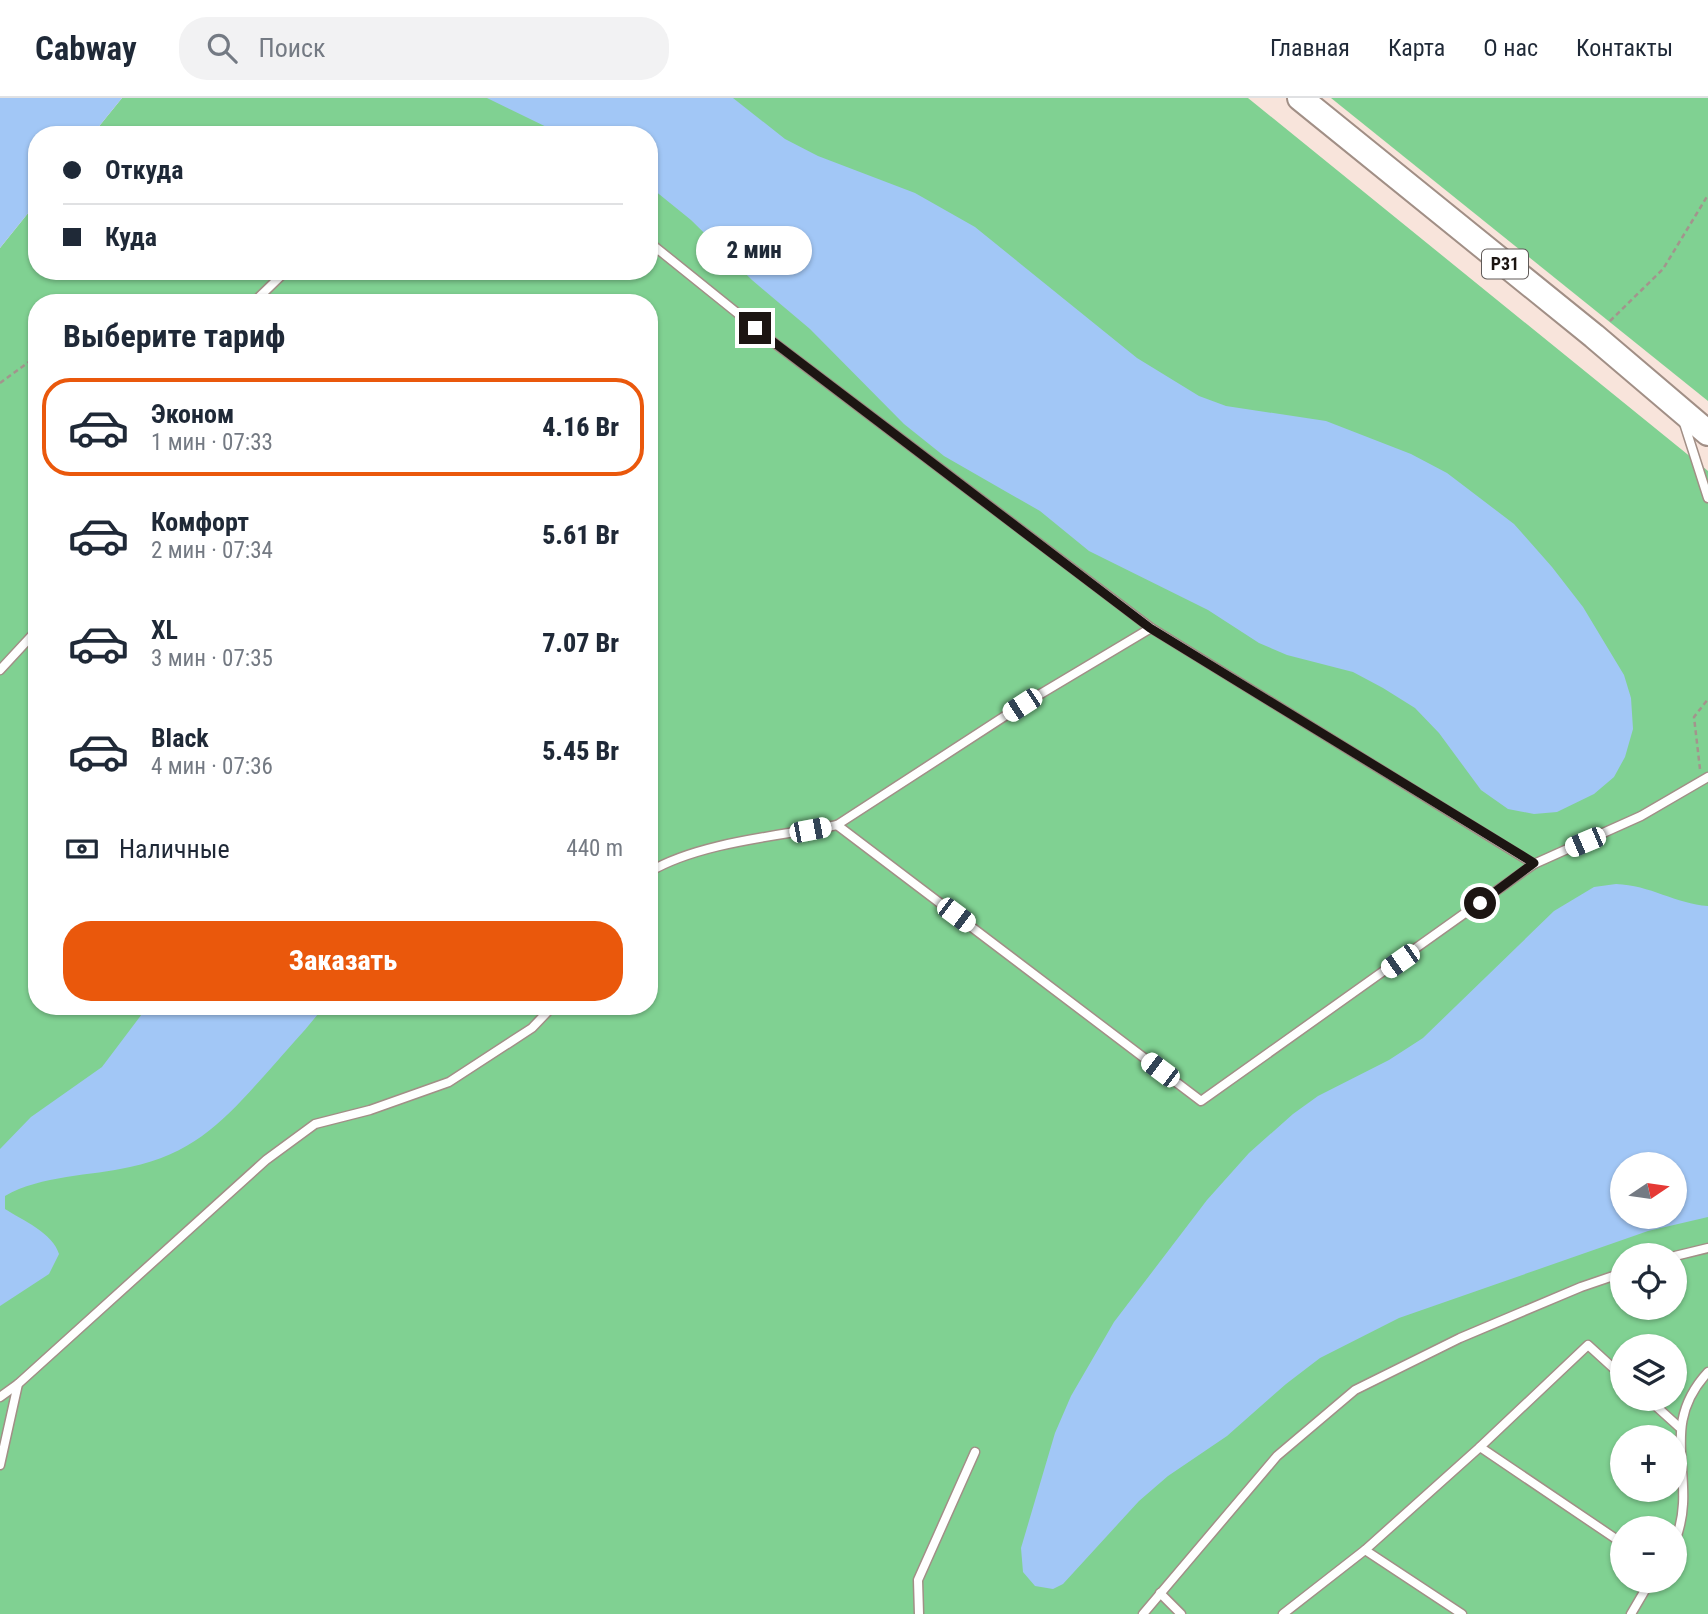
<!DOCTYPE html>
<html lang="ru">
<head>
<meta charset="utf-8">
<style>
	body { margin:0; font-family:"Roboto Condensed",sans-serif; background:#f2f2f3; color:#1f2937; height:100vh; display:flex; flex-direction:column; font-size:26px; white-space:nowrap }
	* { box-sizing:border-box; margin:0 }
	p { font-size:23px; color:#747a83 }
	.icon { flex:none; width:38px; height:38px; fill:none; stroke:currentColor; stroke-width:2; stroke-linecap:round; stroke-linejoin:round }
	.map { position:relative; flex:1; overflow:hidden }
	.sheet { position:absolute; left:28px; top:196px; width:630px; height:721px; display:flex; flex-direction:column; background:#fff; border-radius:28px; box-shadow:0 2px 5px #0004 }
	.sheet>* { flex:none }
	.banner { position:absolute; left:28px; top:28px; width:630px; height:154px; border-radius:28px; box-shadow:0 2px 5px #0004; display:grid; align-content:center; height:154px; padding:0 35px; background:#fff }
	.needle { width:46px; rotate:77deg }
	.tools { position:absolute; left:1610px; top:1054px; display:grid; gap:14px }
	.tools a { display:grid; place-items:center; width:77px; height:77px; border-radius:50%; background:#fff; box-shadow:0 2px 5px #0004; font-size:35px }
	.end { position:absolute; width:32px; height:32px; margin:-16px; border:9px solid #1c1512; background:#fff; box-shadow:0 0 0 4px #fff }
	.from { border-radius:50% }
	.bubble { position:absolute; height:49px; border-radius:24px; background:#fff; box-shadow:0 2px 5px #0004; font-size:23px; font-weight:800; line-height:49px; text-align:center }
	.car { position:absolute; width:21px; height:42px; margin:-21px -10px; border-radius:9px; box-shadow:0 0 5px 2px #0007; background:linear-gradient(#fff 24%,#345 0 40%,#fff 0 76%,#345 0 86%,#fff 0) }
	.banner b { display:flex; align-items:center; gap:24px; height:66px; font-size:26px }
	.banner b+b { border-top:2px solid #e0e1e3 }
	.banner i { width:18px; height:18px; background:#1f2937 }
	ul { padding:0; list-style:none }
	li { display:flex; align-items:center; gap:21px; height:98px; margin:0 14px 10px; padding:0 21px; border:4px solid transparent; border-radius:28px }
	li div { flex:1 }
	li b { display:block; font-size:26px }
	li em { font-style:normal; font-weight:800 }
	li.selected { border-color:#ea580c }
	li>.icon { width:63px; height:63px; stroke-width:1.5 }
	h2 { padding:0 35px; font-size:32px; line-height:84px }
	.pay { display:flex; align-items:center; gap:18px; height:77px; padding:0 35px; font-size:26px }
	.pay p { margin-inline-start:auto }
	.action { display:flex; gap:14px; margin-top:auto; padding:14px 35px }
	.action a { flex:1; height:80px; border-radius:28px; background:#ea580c; color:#fff; font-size:28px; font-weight:800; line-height:80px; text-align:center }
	header { display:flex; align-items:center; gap:42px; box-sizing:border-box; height:98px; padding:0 35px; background:#fff; border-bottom:2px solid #e0e1e3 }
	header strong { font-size:33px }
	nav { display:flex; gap:38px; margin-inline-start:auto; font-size:24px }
	.search { width:490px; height:63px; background:#f2f2f3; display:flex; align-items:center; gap:18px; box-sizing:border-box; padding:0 24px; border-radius:28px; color:#747a83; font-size:26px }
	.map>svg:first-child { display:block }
</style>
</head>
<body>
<header>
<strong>Cabway</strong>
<div class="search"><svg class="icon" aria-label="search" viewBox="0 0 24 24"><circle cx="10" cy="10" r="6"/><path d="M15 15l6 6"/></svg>Поиск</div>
<nav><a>Главная</a><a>Карта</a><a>О нас</a><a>Контакты</a></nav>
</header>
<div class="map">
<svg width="1708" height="1516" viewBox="0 0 1708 1516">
	<rect width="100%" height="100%" fill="#f8e4db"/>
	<g fill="#80d192" fill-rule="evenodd">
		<path d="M122 0H1248L1708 373V1516H0V150L37 104V173H649V37H92ZM37 205H649V908H37ZM1622 1066H1675V1118H1622ZM1622 1157H1675V1209H1622ZM1622 1248H1675V1300H1622ZM1622 1339H1675V1391H1622ZM1622 1430H1675V1482H1622Z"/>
		<polygon points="1331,0 1708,0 1708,303"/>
	</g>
	<g fill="#a2c7f6" fill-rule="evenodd">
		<polygon points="0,0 122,0 92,37 37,37 37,104 0,150"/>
		<polygon points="487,0 733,0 785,41 818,58 915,95 975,129 1137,260 1199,298 1226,308 1326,323 1411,356 1447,375 1514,426 1552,469 1583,509 1624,577 1631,600 1633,631 1625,659 1614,679 1594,696 1557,714 1534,716 1508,711 1481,692 1439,635 1415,610 1383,590 1353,574 1287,557 1259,545 1208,512 1089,453 1040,413 944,358 904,326 810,231 752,182 691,122 649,88 649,37 563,37"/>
		<path d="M1616 786C1650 787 1676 806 1708 808V1119L1648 1133 1399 1220 1320 1260 1286 1286 1227 1338 1168 1378 1139 1403 1063 1486 1053 1491 1035 1488 1023 1474 1021 1450 1055 1335 1071 1298 1114 1224 1207 1102 1249 1055 1293 1016 1318 998 1389 962 1423 940 1554 813 1594 789ZM1622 1066H1675V1118H1622Z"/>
		<path d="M148 908H324C308 930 289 949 272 969 228 1018 198 1055 130 1069 91 1078 41 1077 5 1098V1111C22 1122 53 1135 59 1156L49 1176 0 1208V1051L31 1019 102 969Z"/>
	</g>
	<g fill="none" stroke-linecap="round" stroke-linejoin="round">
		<defs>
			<g id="lane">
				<polyline points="649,144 777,247 1151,530 1534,766 1641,718 1708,679"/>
				<polyline points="253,205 286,173"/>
				<polyline points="1683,322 1708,400"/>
				<polyline points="1151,530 1022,607 837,727 1201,1003 1534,766"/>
				<polyline points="0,572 37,532"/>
				<path d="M649 774C700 744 779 738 837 727"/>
				<polyline points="1675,1158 1708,1150"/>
				<polyline points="0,1299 18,1286"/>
				<polyline points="1647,1300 1679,1329"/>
				<polyline points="1480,1349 1588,1247 1622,1278"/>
				<polyline points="0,1367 18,1286 266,1062 315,1026 370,1012 449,984 532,930 553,908"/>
				<path d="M1675 1443C1700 1381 1655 1331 1708 1274"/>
				<polyline points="1365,1452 1480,1349 1622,1445"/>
				<polyline points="1160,1495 1181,1516"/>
				<polyline points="919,1516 918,1482 975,1354"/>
				<polyline points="1143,1516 1277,1358 1355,1292 1460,1240 1581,1189 1622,1175"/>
				<polyline points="1283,1516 1365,1452 1462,1516"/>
				<polyline points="1631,1516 1651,1482"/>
			</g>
			<polyline id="primary" points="1300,0 1594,238 1708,335"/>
		</defs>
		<use href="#lane" stroke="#a18f86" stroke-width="11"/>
		<use href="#primary" stroke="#a18f86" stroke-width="28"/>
		<g stroke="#a3948d" stroke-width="2.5" stroke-dasharray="5 3.5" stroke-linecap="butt">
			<polyline points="1610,223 1663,171 1708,97"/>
			<polyline points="0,285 37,258"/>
			<polyline points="1700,671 1694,619 1708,601"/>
		</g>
		<use href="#lane" stroke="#fff" stroke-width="8"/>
		<use href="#primary" stroke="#fff" stroke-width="24"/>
	</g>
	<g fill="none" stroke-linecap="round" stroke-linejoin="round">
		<polyline stroke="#1c1512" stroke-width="9" points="755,230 1150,530 1534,765 1480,805"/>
	</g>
	<g text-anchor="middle" stroke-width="6" stroke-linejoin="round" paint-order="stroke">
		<rect fill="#fff" stroke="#605b59" stroke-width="2" x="1482" y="151.5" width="46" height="29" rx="5"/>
		<g font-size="18" font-weight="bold" fill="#1c1512">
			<text x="1505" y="172">Р31</text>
		</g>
	</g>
</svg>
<div class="tools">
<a><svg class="needle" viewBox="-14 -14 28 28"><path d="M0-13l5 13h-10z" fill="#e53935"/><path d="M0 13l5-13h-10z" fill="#747a83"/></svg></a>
<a><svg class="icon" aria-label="locate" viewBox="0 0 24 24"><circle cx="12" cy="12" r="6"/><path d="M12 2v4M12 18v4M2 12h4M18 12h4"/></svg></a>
<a><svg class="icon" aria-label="layers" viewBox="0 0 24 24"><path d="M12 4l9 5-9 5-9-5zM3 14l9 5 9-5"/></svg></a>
<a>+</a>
<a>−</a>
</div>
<i class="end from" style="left:1480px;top:805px"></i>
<i class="end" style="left:755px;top:230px"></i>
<div class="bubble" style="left:696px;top:128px;width:116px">2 мин</div>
<i class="car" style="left:1022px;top:607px;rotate:237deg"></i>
<i class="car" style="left:810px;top:732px;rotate:79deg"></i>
<i class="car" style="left:1585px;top:744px;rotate:247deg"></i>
<i class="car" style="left:956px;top:817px;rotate:127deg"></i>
<i class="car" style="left:1400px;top:863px;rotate:235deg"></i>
<i class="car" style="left:1160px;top:972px;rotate:307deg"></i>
<div class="banner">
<b><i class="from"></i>Откуда</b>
<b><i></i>Куда</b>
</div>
<section class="sheet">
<h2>Выберите тариф</h2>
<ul>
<li class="selected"><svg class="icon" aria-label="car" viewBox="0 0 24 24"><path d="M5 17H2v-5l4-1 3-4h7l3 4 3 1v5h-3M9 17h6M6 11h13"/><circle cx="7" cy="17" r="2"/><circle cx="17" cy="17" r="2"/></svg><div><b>Эконом</b><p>1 мин · 07:33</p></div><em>4.16 Br</em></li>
<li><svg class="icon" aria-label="car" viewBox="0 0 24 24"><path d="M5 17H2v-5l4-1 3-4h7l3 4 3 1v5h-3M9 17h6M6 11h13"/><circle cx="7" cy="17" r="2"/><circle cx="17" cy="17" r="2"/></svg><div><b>Комфорт</b><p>2 мин · 07:34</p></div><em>5.61 Br</em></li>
<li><svg class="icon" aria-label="car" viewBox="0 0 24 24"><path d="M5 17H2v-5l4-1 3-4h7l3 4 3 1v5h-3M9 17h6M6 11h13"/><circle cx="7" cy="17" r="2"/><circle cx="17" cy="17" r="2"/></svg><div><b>XL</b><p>3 мин · 07:35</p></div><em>7.07 Br</em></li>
<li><svg class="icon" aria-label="car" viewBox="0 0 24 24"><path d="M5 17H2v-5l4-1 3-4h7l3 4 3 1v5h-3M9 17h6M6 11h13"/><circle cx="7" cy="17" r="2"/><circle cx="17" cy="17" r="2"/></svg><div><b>Black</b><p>4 мин · 07:36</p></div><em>5.45 Br</em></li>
</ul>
<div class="pay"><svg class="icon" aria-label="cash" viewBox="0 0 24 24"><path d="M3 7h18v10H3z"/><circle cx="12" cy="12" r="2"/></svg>Наличные<p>440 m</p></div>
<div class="action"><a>Заказать</a></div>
</section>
</div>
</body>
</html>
